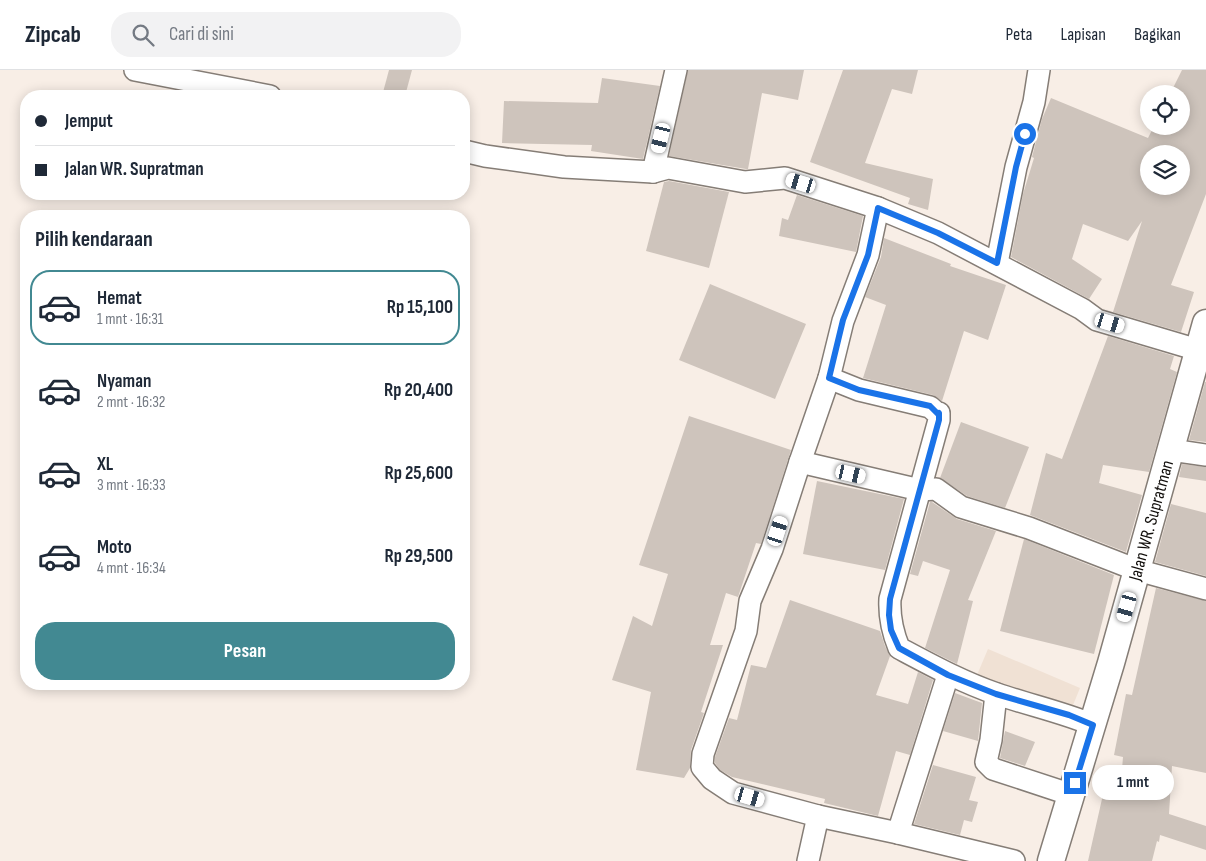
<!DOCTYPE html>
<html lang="id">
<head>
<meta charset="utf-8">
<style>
	body { margin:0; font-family:"Sofia Sans Condensed",sans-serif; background:#f2f2f3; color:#1f2937; height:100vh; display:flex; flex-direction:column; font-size:19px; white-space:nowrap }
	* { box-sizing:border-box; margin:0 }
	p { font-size:16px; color:#747a83 }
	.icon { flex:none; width:28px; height:28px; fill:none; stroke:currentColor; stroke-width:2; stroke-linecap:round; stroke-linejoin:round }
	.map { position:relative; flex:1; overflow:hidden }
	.drawer { position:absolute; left:20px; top:140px; width:450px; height:480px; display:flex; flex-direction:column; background:#fff; border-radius:20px; box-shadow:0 2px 12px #0003 }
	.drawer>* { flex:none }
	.hud { position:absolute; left:20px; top:20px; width:450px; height:110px; border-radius:20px; box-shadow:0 2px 12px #0003; display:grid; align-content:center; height:110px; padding:0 15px; background:#fff }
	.tools { position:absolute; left:1140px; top:15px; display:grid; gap:10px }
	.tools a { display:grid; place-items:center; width:50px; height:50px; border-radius:50%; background:#fff; box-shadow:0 2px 12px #0003; font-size:25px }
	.end { position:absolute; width:22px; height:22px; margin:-11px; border:6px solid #1a73e8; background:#fff; box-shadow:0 0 0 2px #fff }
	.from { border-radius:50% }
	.bubble { position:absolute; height:35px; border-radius:18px; background:#fff; box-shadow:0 2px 12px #0003; font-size:16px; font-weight:700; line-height:35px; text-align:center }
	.car { position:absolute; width:15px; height:30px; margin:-15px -8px; border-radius:6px; box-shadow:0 0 4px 1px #0007; background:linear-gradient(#fff 24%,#345 0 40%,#fff 0 76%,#345 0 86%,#fff 0) }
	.hud b { display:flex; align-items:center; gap:18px; height:48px; font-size:19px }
	.hud b+b { border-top:1px solid #e0e1e3 }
	.hud i { width:12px; height:12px; background:#1f2937 }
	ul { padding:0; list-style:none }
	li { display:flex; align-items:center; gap:15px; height:75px; margin:0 10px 8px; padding:0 5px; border:2px solid transparent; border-radius:20px }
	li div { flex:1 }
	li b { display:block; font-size:19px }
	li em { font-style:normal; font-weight:700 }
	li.active { border-color:#428992 }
	li>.icon { width:45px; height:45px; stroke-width:1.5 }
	h2 { padding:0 15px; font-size:22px; line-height:60px }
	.primary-button { display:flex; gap:10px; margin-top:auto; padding:10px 15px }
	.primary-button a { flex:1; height:58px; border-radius:20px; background:#428992; color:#fff; font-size:20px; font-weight:700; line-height:58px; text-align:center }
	header { display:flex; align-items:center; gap:30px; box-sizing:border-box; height:70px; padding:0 25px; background:#fff; border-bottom:1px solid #e0e1e3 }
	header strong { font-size:24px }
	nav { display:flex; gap:28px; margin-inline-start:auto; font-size:18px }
	.search { width:350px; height:45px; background:#f2f2f3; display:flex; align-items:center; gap:12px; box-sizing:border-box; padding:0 18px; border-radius:20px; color:#747a83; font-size:19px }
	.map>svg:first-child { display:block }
</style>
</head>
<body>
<header>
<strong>Zipcab</strong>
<div class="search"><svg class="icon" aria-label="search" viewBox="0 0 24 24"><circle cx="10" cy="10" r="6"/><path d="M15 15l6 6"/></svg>Cari di sini</div>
<nav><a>Peta</a><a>Lapisan</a><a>Bagikan</a></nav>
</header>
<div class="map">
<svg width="1206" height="791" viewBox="0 0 1206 791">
	<rect width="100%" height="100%" fill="#f8eee6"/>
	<polygon fill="#f0e1d4" points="988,579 1080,618 1069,645 977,605"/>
	<g fill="#cec4bc" fill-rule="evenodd">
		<polygon points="389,0 412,0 405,26 382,26"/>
		<polygon points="688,0 804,0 798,30 762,23 748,99 746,99 669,86"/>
		<polygon points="843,0 918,0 912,24 892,19 865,93 933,109 928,140 908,134 910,128 810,92"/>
		<path d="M1182 0H1206V124L1171 215 1194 222 1181 262 1113 242 1142 151 1128 171 1083 154 1072 189 1102 209 1089 229 1011 187 1023 124 1034 88 1032 87 1042 49 1051 28 1148 68 1154 56H1181V24H1170ZM1149 84H1181V116H1149Z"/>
		<polygon points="602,8 660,16 643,89 591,81 592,75 502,73 504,31 598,33"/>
		<polygon points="669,111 729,122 709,198 646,181 664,112"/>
		<polygon points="797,125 863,146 856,182 779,166 782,148 788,150"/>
		<polygon points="884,168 951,194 950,196 1006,215 988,270 964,261 942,331 933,325 863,308 886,235 865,227 881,187"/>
		<polygon points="710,214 806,254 775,329 679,290"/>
		<polygon points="1108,266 1174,286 1170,299 1177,302 1149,402 1103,395 1099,413 1142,425 1126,482 1030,445 1046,383 1062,389"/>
		<polygon points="1205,312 1206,312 1206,372 1189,370"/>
		<polygon points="689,346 791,380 761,474 756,473 738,527 726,523 710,575 723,575 701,642 704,643 691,680 690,698 684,708 636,700 651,622 612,610 633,546 652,556 668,504 639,495"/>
		<polygon points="961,352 1029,377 1005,438 967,426 940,408"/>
		<polygon points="1182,394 1206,397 1206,411 1179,407"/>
		<polygon points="817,411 904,429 885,500 803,484"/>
		<polygon points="930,432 932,432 957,449 996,461 968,530 973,531 957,594 925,578 950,500 923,491 918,506 910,504"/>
		<polygon points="1171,434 1206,443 1206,506 1155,492"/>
		<polygon points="1024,469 1114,505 1094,584 1000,561"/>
		<polygon points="1156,518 1206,531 1206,703 1172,696 1169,744 1206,756 1206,780 1160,765 1159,772 1157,771 1152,791 1088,791 1104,720 1120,724 1123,687 1114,685 1126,624 1132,625"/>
		<polygon points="790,530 880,561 885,576 890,586 876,625 908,634 918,602 933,610 910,685 896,681 878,746 824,733 825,729 732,707 720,700 715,693 715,687 729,648 737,650 751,595 766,598"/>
		<polygon points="955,623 982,633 978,671 943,661"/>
		<polygon points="1005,661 1035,672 1025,696 1000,688"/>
		<polygon points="933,695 976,707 969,730 978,732 972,752 964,750 960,765 914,754"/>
	</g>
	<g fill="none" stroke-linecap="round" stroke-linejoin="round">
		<defs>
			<g id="minor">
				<polyline points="135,0 270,26"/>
				<polyline points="464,81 485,86 564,97 653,102 668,98 745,112 785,108 878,138 938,163 1082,239 1097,250 1198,280"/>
				<polyline points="653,102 676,0"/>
				<polyline points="878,138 868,185 843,251 829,308 800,392 772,479 750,531 746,561 703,684 702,697 712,709 733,723 818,746 898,763 1014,791"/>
				<polyline points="997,193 1016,97 1034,32 1039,0"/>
				<path d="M829 308 859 320 930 337 938 344 939 343V350L890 529C889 547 892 561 899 578 931 595 962 612 997 624 1029 635 1062 642 1093 655"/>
				<polyline points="1171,380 1206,385"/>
				<polyline points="800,392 920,420 936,419 961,437 1029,458 1137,500 1206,519"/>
				<polyline points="996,624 991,670 986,692 993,699 1072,725"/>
				<polyline points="898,763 948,605"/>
				<polyline points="808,791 818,746"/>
			</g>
			<g id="major">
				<path id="s1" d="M1051 791 1111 593 1206 253"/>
			</g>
		</defs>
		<use href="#minor" stroke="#857d76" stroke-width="24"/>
		<use href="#major" stroke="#857d76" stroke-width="29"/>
		<use href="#minor" stroke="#fff" stroke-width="21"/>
		<use href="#major" stroke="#fff" stroke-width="26"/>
	</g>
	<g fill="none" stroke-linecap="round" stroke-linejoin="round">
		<polyline stroke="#1a73e8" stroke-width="6" points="1025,64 1016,97 997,193 938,163 878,138 868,185 843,250 829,308 859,320 930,336 938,344 939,343 939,350 890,529 889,545 891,560 899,578 948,605 996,624 1069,645 1093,655 1075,713"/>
	</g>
	<g text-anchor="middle" stroke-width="4" stroke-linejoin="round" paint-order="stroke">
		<g font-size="18" fill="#110e0b" stroke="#f8eee6">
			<text dy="6" stroke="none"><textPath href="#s1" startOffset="355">Jalan WR. Supratman</textPath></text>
		</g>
	</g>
</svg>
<div class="tools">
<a><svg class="icon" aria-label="locate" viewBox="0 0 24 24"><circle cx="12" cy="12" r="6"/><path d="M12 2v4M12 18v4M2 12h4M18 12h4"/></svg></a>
<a><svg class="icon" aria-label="layers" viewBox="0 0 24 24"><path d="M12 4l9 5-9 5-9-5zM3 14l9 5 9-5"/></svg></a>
</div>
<i class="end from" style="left:1025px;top:64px"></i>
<i class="end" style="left:1075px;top:713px"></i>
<div class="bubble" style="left:1092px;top:695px;width:82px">1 mnt</div>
<i class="car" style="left:661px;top:68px;rotate:194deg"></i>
<i class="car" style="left:801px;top:113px;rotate:287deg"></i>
<i class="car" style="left:1110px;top:253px;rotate:107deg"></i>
<i class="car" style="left:851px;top:404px;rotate:103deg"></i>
<i class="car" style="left:778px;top:461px;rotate:18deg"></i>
<i class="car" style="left:1127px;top:537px;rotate:196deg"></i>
<i class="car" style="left:750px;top:727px;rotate:106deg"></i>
<div class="hud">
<b><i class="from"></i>Jemput</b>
<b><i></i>Jalan WR. Supratman</b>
</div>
<section class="drawer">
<h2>Pilih kendaraan</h2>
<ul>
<li class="active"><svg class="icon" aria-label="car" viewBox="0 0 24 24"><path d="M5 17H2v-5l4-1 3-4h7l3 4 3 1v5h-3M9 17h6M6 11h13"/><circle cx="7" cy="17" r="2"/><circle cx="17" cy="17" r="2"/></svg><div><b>Hemat</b><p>1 mnt · 16:31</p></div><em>Rp 15,100</em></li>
<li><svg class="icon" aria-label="car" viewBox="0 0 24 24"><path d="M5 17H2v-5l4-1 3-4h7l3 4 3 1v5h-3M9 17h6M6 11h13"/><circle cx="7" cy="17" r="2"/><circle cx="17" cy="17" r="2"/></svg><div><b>Nyaman</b><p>2 mnt · 16:32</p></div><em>Rp 20,400</em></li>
<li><svg class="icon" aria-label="car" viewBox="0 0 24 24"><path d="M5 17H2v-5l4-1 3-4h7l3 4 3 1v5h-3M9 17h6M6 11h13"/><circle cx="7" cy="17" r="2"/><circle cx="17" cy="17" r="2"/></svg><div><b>XL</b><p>3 mnt · 16:33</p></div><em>Rp 25,600</em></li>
<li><svg class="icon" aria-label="car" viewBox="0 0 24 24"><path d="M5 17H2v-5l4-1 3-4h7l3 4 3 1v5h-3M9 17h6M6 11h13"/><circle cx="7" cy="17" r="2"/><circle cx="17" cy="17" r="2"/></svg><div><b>Moto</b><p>4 mnt · 16:34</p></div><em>Rp 29,500</em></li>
</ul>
<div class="primary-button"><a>Pesan</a></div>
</section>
</div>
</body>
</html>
